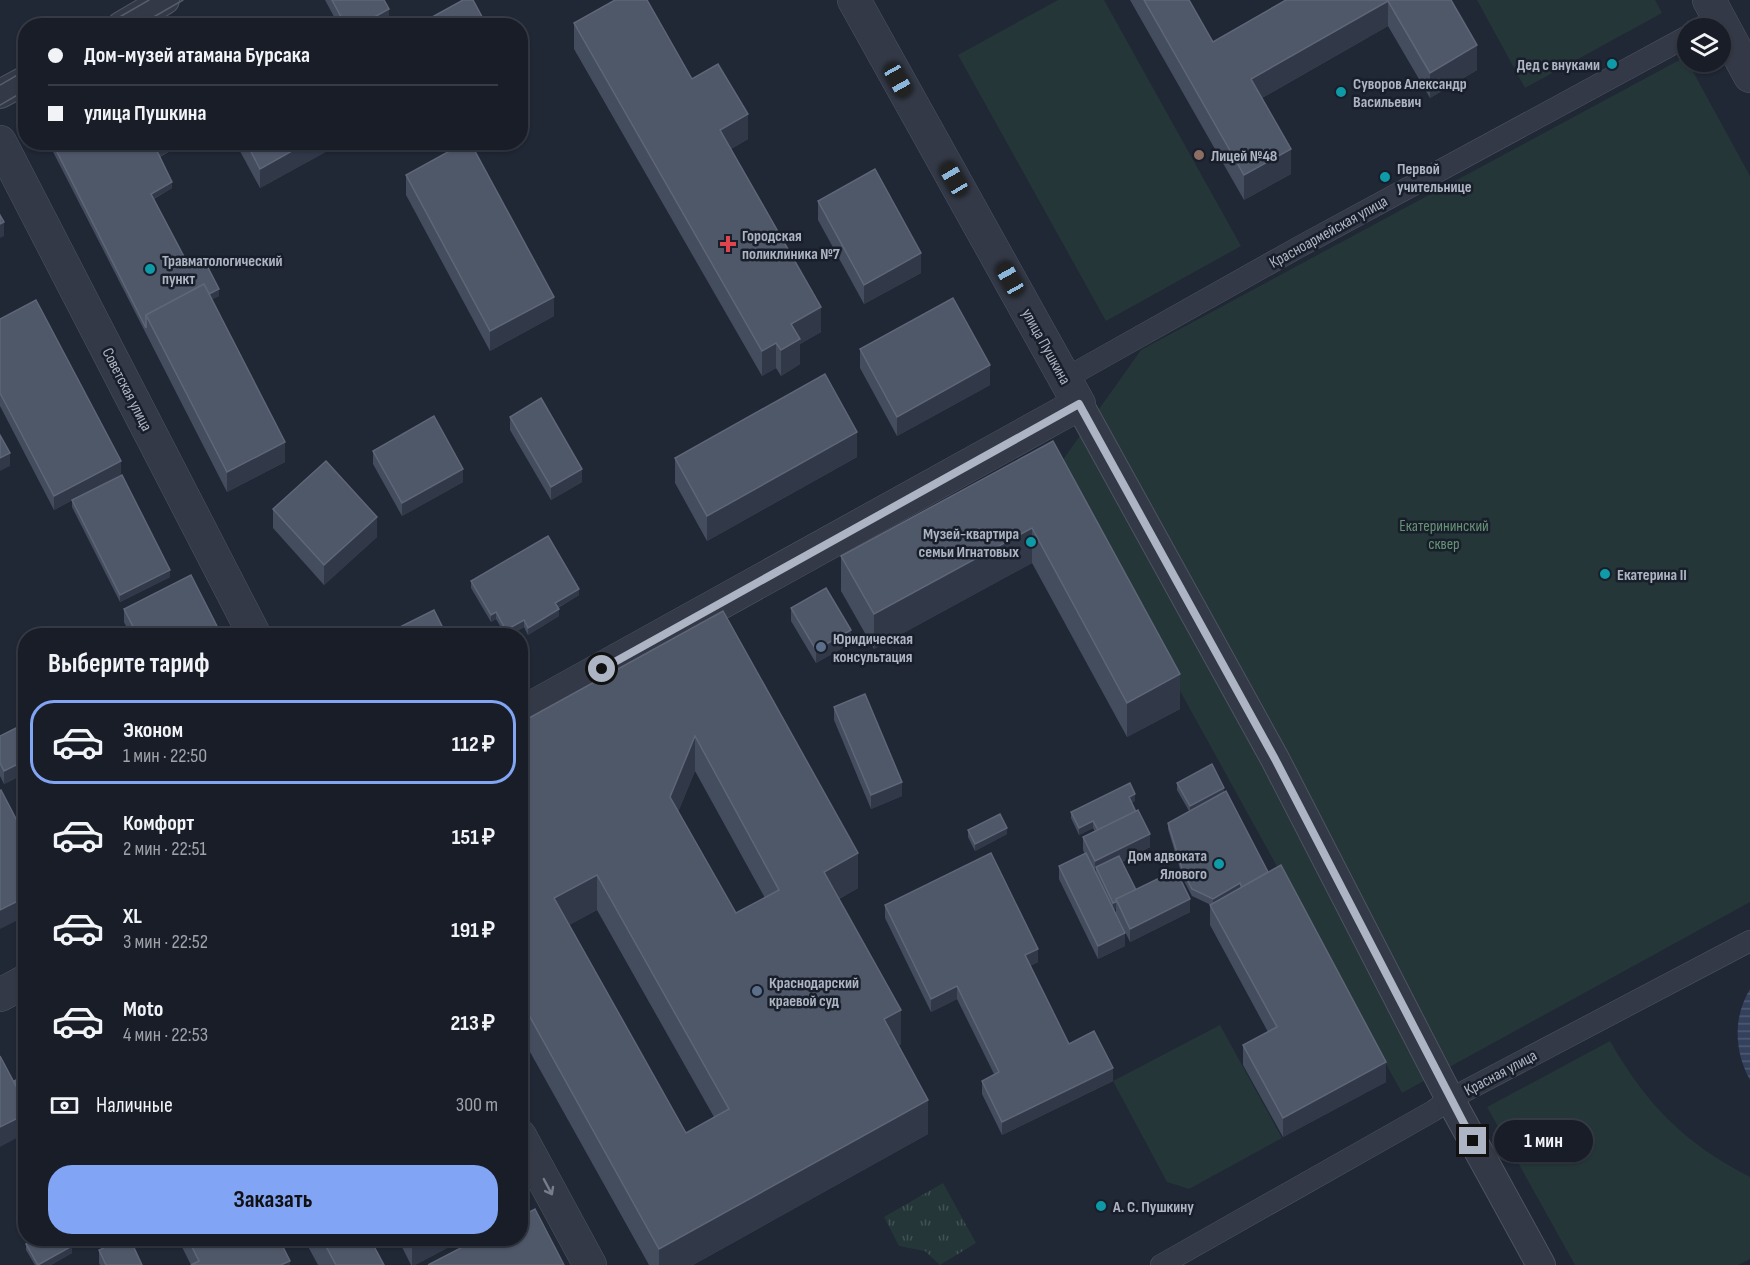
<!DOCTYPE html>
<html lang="ru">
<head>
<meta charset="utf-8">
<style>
	body { margin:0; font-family:"Sofia Sans Condensed",sans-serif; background:#252a34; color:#f1f3f6; height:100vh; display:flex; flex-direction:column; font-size:22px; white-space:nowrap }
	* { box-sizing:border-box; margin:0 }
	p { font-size:20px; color:#9fa2a8 }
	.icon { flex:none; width:33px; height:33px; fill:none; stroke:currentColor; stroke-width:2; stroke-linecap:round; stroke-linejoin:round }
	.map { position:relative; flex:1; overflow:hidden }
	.drawer { position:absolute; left:18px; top:628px; width:510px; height:618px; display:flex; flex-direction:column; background:#181d28; border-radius:24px; box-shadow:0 2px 4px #0004,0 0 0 2px #363b45 }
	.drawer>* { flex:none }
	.guide { position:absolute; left:18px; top:18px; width:510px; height:132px; border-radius:24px; box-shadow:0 2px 4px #0004,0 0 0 2px #363b45; display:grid; align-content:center; height:132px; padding:0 30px; background:#181d28 }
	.fabs { position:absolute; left:1677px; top:18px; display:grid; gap:12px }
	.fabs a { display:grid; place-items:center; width:54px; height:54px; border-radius:50%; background:#181d28; box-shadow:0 2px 4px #0004,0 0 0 2px #363b45; font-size:30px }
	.end { position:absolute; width:27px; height:27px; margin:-14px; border:8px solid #adb4c3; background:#111; box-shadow:0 0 0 3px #111 }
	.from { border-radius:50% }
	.bubble { position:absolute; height:42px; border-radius:21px; background:#181d28; box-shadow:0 2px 4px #0004,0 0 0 2px #363b45; font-size:20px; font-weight:700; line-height:42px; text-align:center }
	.car { position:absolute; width:18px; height:36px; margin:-18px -9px; border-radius:8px; box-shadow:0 0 4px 2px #0007; background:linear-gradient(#222 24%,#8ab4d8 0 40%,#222 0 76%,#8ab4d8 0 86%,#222 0) }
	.guide b { display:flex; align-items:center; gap:21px; height:57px; font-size:22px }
	.guide b+b { border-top:2px solid #363b45 }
	.guide i { width:15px; height:15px; background:#f1f3f6 }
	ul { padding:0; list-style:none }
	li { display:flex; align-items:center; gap:18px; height:84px; margin:0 12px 9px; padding:0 18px; border:3px solid transparent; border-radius:24px }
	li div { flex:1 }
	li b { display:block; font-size:22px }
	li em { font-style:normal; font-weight:700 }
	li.on { border-color:#81a4f4 }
	li>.icon { width:54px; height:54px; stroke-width:1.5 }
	h2 { padding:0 30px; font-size:27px; line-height:72px }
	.pay { display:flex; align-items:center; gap:15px; height:66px; padding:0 30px; font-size:22px }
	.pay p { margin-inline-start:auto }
	.primary-button { display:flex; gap:12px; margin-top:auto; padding:12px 30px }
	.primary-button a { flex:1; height:69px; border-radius:24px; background:#81a4f4; color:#111; font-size:24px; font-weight:700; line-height:69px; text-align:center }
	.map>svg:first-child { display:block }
</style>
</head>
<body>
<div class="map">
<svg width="1750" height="1265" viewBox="0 0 1750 1265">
	<defs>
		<pattern id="grass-tufts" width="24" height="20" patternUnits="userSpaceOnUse" patternTransform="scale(1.5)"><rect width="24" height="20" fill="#253639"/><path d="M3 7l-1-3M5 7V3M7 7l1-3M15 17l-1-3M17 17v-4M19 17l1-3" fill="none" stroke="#425154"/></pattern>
		<pattern id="water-rules" width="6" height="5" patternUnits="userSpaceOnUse" patternTransform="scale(1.5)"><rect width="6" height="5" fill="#34415d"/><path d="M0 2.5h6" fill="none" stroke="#4f5a73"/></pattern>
	</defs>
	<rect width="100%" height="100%" fill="#202735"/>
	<polygon fill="url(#grass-tufts)" points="943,1183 976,1243 940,1265 925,1251 899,1246 884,1217"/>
	<g fill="#253639">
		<polygon points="1058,0 1104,0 1241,246 1106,321 958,55"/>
		<polygon points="1477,0 1655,0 1662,13 1525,88"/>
		<polygon points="1685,57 1750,176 1750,902 1402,1093 1057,468 1141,350"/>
		<polygon points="1220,1025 1282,1138 1189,1189 1167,1182 1113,1081"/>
		<path d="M1610 1041C1647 1105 1684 1143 1750 1177V1259L1738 1265H1575L1487 1107Z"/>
	</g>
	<path fill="url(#water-rules)" d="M1750 989V1080C1734 1051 1733 1017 1750 989Z"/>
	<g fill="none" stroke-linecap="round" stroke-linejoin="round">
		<defs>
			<g id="pedestrian">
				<polyline points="1700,28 1719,18"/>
				<polyline points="1066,378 1299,247 1688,36"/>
				<polyline points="1161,1265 1433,1111 1450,1099 1750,941"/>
			</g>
			<g id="minor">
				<polyline points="121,26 165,0"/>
				<polyline points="0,94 26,80"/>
				<polyline points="1079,404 1275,759 1450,1099 1541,1265"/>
			</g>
			<g id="tertiary">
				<polyline points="1709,0 1750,76"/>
				<polyline points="0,142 255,636"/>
				<polyline points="520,714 1079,404 854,0"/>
				<polyline points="0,995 26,981"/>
				<polyline points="520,1136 590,1265"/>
			</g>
		</defs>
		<use href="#pedestrian" stroke="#4e5461" stroke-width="22"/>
		<use href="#minor" stroke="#4e5461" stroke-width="30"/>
		<use href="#tertiary" stroke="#4e5461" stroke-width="34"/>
		<use href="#pedestrian" stroke="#333946" stroke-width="21"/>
		<use href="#minor" stroke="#333946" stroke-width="28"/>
		<use href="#tertiary" stroke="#333946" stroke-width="33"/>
		<g stroke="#555d6d" stroke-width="1.5">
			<polyline points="104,26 149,0"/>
			<polyline points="138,26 183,0"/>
			<polyline points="0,85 26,70"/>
			<polyline points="0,105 26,90"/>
		</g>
	</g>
	<g fill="#444d5e" fill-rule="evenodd">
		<polygon points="325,0 384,0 389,22 382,26 339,26"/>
		<polygon points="1130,0 1189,0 1213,42 1286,0 1451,0 1477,70 1430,98 1388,26 1262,98 1291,174 1244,200"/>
		<polygon points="574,23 692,79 748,139 731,149 821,332 800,344 800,364 781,376 776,368 762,376 574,49"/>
		<polygon points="48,142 186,142 160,157 172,188 154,199 189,266 219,296 212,299 285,462 227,492"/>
		<polygon points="235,142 340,142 340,144 260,188"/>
		<polygon points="406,175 554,316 490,351 406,195"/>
		<polygon points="818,201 921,273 864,304 818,220"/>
		<polygon points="0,319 121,474 54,510 0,406"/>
		<polygon points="860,349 990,385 897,436 860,368"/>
		<polygon points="510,417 582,482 551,500 510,430"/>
		<polygon points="1053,441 1180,709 1127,737 1032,563 874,649 841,591 841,556"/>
		<polygon points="373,451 463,482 402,516 373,464"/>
		<polygon points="857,457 707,541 675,483 675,458"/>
		<polygon points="72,500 170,577 120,602 72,507"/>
		<polygon points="273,509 377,537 324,585 273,528"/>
		<polygon points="471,581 579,595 558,608 559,616 528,635 524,627 508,636 506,636 496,619 491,622 471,588"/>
		<polygon points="791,608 851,643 816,663 791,621"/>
		<polygon points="124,609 222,636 131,636 124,622"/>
		<path d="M723 611 858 888 839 899 901 1044 898 1046 928 1134 693 1265H649L520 1034V723ZM695 771 765 898 736 913 678 812ZM597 910 714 1117 686 1133 569 925Z"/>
		<polygon points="834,707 902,796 871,809 834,720"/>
		<polygon points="26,723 26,773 4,784 0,776 0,736"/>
		<polygon points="1177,783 1224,792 1386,1082 1283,1137 1243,1065 1243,1045 1268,1032 1210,925 1210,905 1211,905 1192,896 1183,879 1168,829 1168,823 1189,811 1177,790"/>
		<polygon points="1135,801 1131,803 1150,847 1122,862 1136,890 1190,912 1130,942 1116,913 1116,909 1114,909 1125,946 1098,959 1059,879 1059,866 1085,854 1083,850 1083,837 1095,832 1093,828 1079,835 1071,818 1071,812"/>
		<polygon points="968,830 1007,834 975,851 968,837"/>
		<polygon points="885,905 1038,962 1030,966 1069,1044 1113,1081 1002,1135 982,1094 982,1081 994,1074 957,999 931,1012 885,918"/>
		<polygon points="178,1239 279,1239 290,1265 191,1265"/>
		<polygon points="304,1239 370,1239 384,1265 318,1265"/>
		<polygon points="398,1239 464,1239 415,1265 411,1265"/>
		<polygon points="26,1244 72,1253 51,1265 35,1265 26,1250"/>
		<polygon points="99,1250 142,1265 100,1265 99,1263"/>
	</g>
	<g fill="#313949">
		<polygon points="1388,1 1388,26 1251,104 1251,79"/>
		<polygon points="389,9 389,22 382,26 358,26"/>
		<polygon points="1477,45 1477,70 1430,98 1430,73"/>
		<polygon points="748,114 748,139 720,155 720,130"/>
		<polygon points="174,142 186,142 157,158 157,151"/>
		<polygon points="308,142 340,142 340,144 260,188 260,169"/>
		<polygon points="1291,149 1291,174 1244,200 1244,175"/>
		<polygon points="172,182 172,188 151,200 151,194"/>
		<polygon points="4,222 4,236 0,238 0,224"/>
		<polygon points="921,253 921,273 864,304 864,285"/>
		<polygon points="219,289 219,296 154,330 151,325"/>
		<polygon points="554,297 554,316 490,351 490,331"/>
		<polygon points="821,307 821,332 800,344 800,364 781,376 781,350 791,324"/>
		<polygon points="776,343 776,368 762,376 762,351"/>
		<polygon points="990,365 990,385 897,436 897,417"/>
		<polygon points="857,432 857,457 707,541 707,516"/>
		<polygon points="285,442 285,462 227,492 227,472"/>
		<polygon points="10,453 10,466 0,471 0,458"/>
		<polygon points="121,461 121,474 54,510 54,496"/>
		<polygon points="463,469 463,482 402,516 402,503"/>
		<polygon points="582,469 582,482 551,500 551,487"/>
		<polygon points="377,517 377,537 324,585 324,565"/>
		<polygon points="1032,528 1032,563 874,649 874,614"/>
		<polygon points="170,570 170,577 120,602 120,595"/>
		<polygon points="579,589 579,595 555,609 555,603"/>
		<polygon points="559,609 559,616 528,635 528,628"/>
		<polygon points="496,612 496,619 491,622 491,615"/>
		<polygon points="524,620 524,627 506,636 506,630"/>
		<polygon points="851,630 851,643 816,663 816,650"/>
		<polygon points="1180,674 1180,709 1127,737 1127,703"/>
		<polygon points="695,736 695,771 670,832 670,797"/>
		<polygon points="26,760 26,773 4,784 4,771"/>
		<polygon points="902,782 902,796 871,809 871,795"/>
		<polygon points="1224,788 1224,794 1190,813 1190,806"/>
		<polygon points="1135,794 1135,801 1129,804 1129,797"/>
		<polygon points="1093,821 1093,828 1079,835 1079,828"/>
		<polygon points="1007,828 1007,834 975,851 975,844"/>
		<polygon points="1150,834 1150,847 1099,873 1096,867 1096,874 1095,875 1095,861"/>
		<polygon points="858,853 858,888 824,907 824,872"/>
		<polygon points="597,875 597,910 554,933 554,898"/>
		<polygon points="1240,883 1240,890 1213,906 1213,899"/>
		<polygon points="26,897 26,916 0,929 0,910"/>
		<polygon points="1190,899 1190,912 1130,942 1130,929"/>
		<polygon points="1116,902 1116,909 1113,910 1113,903"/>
		<polygon points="1125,933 1125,946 1098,959 1098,946"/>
		<polygon points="1038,949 1038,962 1025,969 1025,955"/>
		<polygon points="957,986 957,999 931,1012 931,999"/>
		<polygon points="901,1010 901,1044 884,1054 884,1019"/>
		<polygon points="1386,1062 1386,1082 1283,1137 1283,1118"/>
		<polygon points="1113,1068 1113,1081 1002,1135 1002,1122"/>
		<polygon points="928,1100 928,1134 693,1265 659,1265 659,1249"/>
		<polygon points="26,1114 26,1133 0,1147 0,1127"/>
		<polygon points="412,1239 464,1239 415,1265 412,1265"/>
		<polygon points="72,1246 72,1253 51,1265 38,1265"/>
		<polygon points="290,1261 290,1265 281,1265"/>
	</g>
	<g fill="#4f5869" stroke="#5e6677" stroke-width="1.5" fill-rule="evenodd">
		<polygon points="332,0 384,0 389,9 358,26 346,26"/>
		<polygon points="463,0 473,0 487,26 416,26"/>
		<polygon points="615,0 647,0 692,79 718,64 748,114 720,130 821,307 791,324 800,339 781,350 776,343 762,351 574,23"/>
		<polygon points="1144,0 1189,0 1213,42 1286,0 1451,0 1477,45 1430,73 1388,1 1251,79 1291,149 1244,175"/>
		<polygon points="223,22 225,26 216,26"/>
		<polygon points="52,142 174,142 157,151 172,182 151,194 189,266 203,258 219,289 209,294 204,284 146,315 146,328"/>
		<polygon points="246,142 308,142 260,169"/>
		<polygon points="466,142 470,142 554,297 490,331 406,175"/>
		<polygon points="875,169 921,253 864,285 818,201"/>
		<polygon points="0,215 4,222 0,224"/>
		<polygon points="204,284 285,442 227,472 146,315"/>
		<polygon points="953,298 990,365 897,417 860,349"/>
		<polygon points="36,300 121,461 54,496 0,393 0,319"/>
		<polygon points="825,374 857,432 707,516 675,458"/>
		<polygon points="541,398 582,469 551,487 510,417"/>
		<polygon points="434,416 463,469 402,503 373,451"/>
		<polygon points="0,435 10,453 0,458"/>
		<polygon points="1053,441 1180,674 1127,703 1032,528 874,614 841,556"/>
		<polygon points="326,461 377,517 324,565 273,509"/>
		<polygon points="122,475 170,570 120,595 72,500"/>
		<polygon points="548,536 579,589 555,603 559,609 528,628 524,620 506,630 496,612 491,615 471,581"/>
		<polygon points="191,575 222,636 138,636 124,609"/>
		<polygon points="826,588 851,630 816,650 791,608"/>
		<polygon points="434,610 447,636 382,636"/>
		<path d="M723 611 858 853 824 872 901 1010 884 1019 928 1100 659 1249 520 999V723ZM695 736 779 890 736 913 670 797ZM597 875 729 1109 686 1133 554 898Z"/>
		<polygon points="375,627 380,636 358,636"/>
		<polygon points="865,694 902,782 871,795 834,707"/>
		<polygon points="26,723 26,760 4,771 0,763 0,736"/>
		<polygon points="1212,764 1224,788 1190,806 1177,783"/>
		<polygon points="1130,783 1135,794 1129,797 1136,812 1098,830 1093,821 1079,828 1071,812"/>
		<polygon points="1,790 26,838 26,897 0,910 0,791"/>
		<polygon points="1226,791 1268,872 1242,887 1240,883 1213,899 1192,889 1183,872 1168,823"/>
		<polygon points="1138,810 1150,834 1095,861 1083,837"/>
		<polygon points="1000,814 1007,828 975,844 968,830"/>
		<polygon points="26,827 26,838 21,829"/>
		<polygon points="991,853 1038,949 1025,955 1069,1044 1094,1031 1113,1068 1002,1122 982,1081 999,1072 957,986 931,999 885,905"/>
		<polygon points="1086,853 1125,933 1098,946 1059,866"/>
		<polygon points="1119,856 1136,890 1116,899 1116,902 1113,903 1096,867"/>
		<polygon points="1281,865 1386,1062 1283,1118 1243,1045 1277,1027 1210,905"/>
		<polygon points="1176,870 1190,899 1130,929 1116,899"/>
		<polygon points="0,1056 26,1105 26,1114 0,1127"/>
		<polygon points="26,1075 26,1103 14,1081"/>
		<polygon points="535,1209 564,1265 428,1265 478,1239 520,1239 520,1217"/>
		<polygon points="35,1239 68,1239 72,1246 38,1265 26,1244"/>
		<polygon points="123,1239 130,1239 142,1265 106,1265 99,1250"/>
		<polygon points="188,1239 279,1239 290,1261 281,1265 191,1265 199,1261"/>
		<polygon points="322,1239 370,1239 384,1265 336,1265"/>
	</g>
	<defs><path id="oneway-shaft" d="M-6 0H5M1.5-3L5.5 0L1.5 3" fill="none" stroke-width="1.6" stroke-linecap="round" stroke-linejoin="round" transform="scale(1.5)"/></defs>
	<use stroke="#767d8b" href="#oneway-shaft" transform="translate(548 1187) rotate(62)"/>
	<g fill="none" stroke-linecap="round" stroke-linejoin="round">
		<polyline stroke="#adb4c3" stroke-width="8" points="602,669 1079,404 1275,759 1473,1141"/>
	</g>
	<g fill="#0f9aa8" stroke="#191f2a" stroke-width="2">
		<circle cx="1612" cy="64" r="6"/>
		<circle cx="1341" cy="92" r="6"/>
		<circle cx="1385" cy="177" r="6"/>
		<circle cx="150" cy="269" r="6"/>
		<circle cx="1031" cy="542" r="6"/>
		<circle cx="1605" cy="574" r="6"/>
		<circle cx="1219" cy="864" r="6"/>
		<circle cx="1101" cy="1206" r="6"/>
	</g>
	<circle fill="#8d6e63" stroke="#191f2a" stroke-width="2" cx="1199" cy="155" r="6"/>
	<path fill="#e0444e" stroke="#191f2a" stroke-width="2" d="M725 235h6v6h6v6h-6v6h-6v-6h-6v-6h6z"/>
	<g fill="#5c6f8a" stroke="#191f2a" stroke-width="2">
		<circle cx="821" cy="647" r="6"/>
		<circle cx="757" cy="991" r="6"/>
	</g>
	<g text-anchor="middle" stroke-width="5" stroke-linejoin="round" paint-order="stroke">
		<g font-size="16" font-weight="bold" fill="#adb4c3" stroke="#191f2a" text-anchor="start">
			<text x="1600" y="70" text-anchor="end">Дед с внуками</text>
			<text x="1353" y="89">Суворов Александр<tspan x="1353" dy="18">Васильевич</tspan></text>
			<text x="1211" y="161">Лицей №48</text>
			<text x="1397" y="174">Первой<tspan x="1397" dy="18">учительнице</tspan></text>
			<text x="742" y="241">Городская<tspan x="742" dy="18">поликлиника №7</tspan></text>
			<text x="162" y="266">Травматологический<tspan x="162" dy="18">пункт</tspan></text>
			<text x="1019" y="539" text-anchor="end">Музей-квартира<tspan x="1019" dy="18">семьи Игнатовых</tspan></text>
			<text x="1617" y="580">Екатерина II</text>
			<text x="833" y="644">Юридическая<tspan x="833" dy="18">консультация</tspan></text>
			<text x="1207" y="861" text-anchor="end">Дом адвоката<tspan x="1207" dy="18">Ялового</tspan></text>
			<text x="769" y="988">Краснодарский<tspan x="769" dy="18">краевой суд</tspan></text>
			<text x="1113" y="1212">А. С. Пушкину</text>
		</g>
		<g font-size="16" fill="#adb4c3" stroke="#191f2a">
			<text transform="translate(1328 231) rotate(-29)" y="6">Красноармейская улица</text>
			<text transform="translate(1047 346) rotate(61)" y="6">улица Пушкина</text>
			<text transform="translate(128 389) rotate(63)" y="6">Советская улица</text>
			<text transform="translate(1500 1072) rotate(-28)" y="6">Красная улица</text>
		</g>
		<g font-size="16" fill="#669274" stroke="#191f2a">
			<text x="1444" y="531">Екатерининский<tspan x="1444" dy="18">сквер</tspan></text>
		</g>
	</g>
</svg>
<div class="fabs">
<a><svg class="icon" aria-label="layers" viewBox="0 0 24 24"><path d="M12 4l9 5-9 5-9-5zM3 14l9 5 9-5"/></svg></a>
</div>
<i class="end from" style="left:602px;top:669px"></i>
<i class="end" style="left:1473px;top:1141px"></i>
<div class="bubble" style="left:1494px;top:1120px;width:99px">1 мин</div>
<i class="car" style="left:898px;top:80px;rotate:151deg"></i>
<i class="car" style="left:954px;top:179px;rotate:330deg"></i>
<i class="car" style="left:1010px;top:279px;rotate:331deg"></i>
<div class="guide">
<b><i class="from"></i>Дом-музей атамана Бурсака</b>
<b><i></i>улица Пушкина</b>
</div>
<section class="drawer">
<h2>Выберите тариф</h2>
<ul>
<li class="on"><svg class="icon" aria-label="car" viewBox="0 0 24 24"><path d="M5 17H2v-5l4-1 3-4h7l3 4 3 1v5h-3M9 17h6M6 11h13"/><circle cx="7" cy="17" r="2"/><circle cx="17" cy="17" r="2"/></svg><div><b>Эконом</b><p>1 мин · 22:50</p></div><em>112 ₽</em></li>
<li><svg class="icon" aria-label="car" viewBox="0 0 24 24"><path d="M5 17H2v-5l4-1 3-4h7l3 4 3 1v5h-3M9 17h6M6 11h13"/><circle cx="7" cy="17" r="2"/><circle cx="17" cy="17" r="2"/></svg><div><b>Комфорт</b><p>2 мин · 22:51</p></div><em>151 ₽</em></li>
<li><svg class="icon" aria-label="car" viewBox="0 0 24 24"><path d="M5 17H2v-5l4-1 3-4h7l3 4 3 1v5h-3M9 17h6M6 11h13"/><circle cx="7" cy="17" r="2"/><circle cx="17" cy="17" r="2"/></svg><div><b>XL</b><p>3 мин · 22:52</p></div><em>191 ₽</em></li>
<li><svg class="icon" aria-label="car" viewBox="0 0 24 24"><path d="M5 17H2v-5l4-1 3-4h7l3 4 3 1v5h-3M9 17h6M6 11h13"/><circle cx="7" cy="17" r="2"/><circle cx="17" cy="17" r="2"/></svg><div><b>Moto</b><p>4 мин · 22:53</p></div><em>213 ₽</em></li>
</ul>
<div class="pay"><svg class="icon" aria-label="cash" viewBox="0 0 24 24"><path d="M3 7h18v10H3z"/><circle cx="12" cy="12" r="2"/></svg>Наличные<p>300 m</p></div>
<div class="primary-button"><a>Заказать</a></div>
</section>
</div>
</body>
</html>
